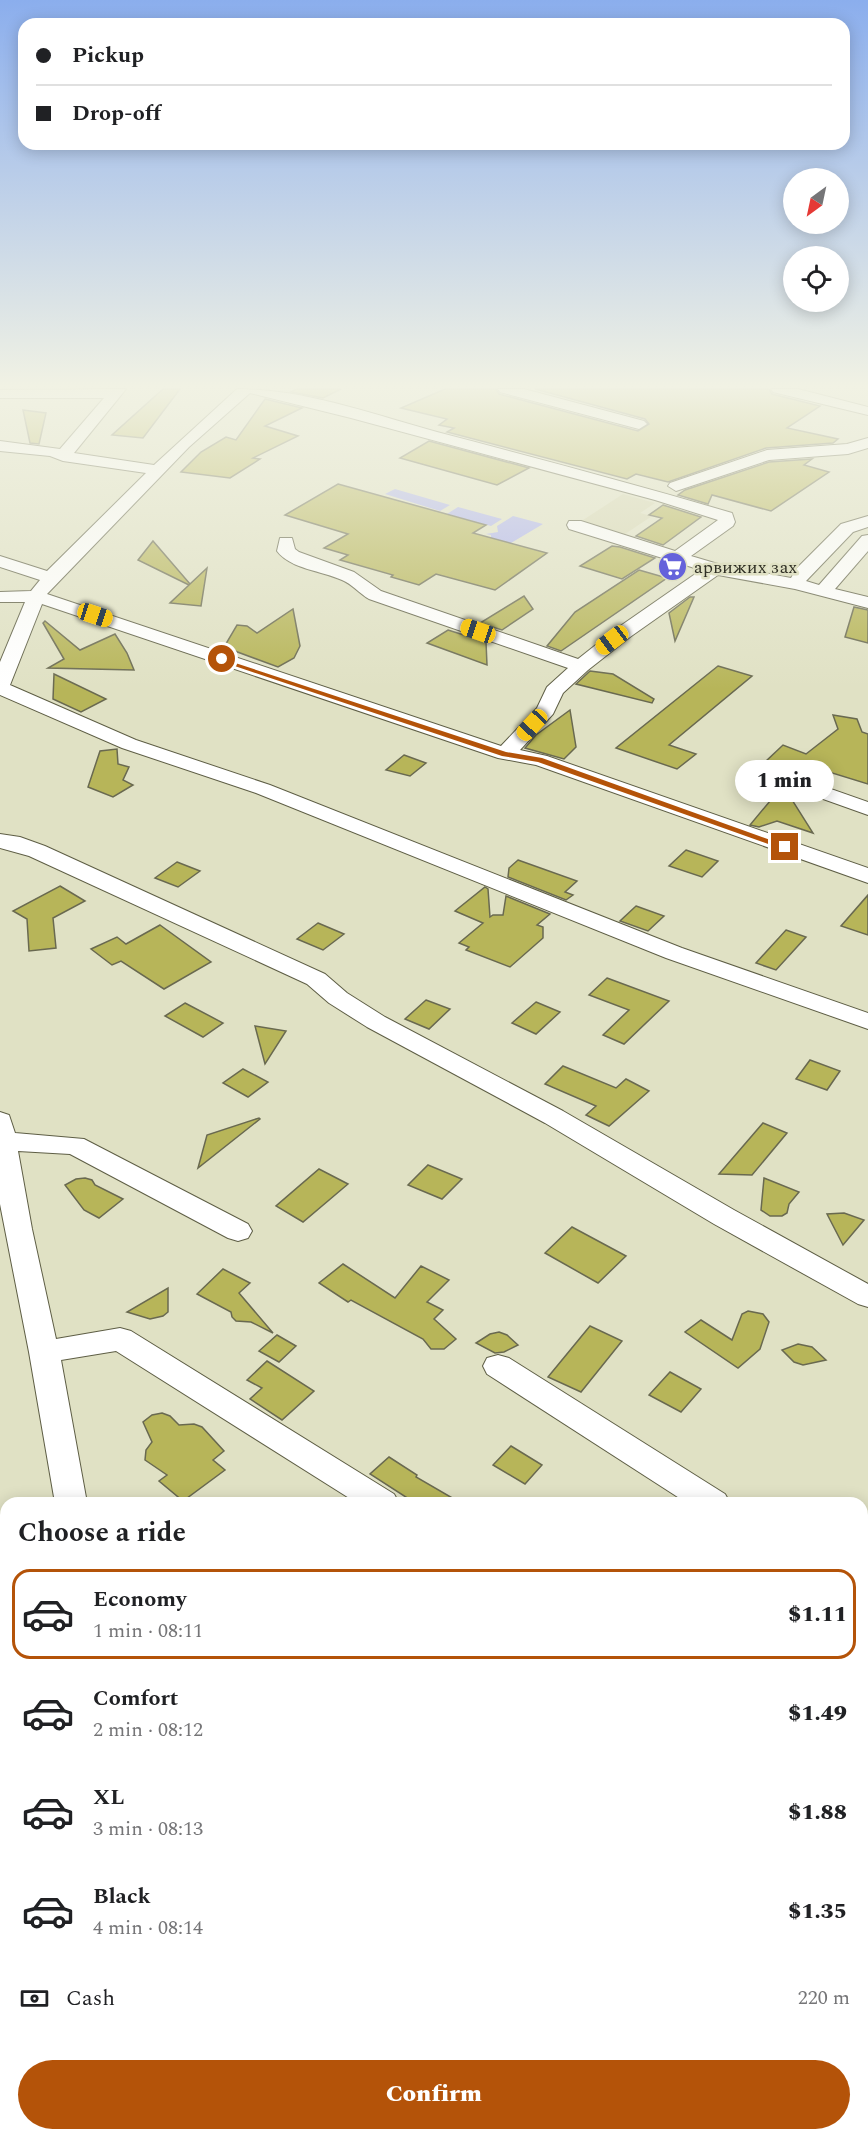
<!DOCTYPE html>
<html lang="en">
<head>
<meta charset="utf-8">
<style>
	body { margin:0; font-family:Spectral,serif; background:#f2f2f2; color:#202124; height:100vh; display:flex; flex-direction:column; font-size:22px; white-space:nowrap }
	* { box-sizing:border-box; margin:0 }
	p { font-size:20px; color:#757577 }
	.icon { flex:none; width:33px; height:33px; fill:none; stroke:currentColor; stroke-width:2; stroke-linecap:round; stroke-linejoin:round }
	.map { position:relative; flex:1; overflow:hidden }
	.drawer { position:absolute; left:0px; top:1497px; width:868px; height:644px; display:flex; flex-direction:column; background:#fff; border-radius:18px 18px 0 0; box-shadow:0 3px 15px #0003 }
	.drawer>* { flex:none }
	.guide { position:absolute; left:18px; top:18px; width:832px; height:132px; border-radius:18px; box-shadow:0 3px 15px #0003; display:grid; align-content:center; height:132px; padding:0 18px; background:#fff }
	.needle { width:39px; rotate:213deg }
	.tools { position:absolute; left:783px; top:168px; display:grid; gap:12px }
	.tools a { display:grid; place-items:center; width:66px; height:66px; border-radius:50%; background:#fff; box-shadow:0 3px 15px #0003; font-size:30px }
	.end { position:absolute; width:27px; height:27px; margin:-14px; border:8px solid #b45309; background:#fff; box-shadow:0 0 0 3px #fff }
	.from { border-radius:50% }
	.bubble { position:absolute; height:42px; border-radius:21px; background:#fff; box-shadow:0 3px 15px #0003; font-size:20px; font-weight:800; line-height:42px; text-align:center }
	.car { position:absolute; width:18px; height:36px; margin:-18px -9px; border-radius:8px; box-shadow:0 0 4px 2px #0007; background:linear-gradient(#f5c518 24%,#345 0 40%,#f5c518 0 76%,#345 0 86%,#f5c518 0) }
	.guide b { display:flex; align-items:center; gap:21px; height:57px; font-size:22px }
	.guide b+b { border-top:2px solid #e0e0e0 }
	.guide i { width:15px; height:15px; background:#202124 }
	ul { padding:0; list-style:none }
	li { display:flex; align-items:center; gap:18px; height:90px; margin:0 12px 9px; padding:0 6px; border:3px solid transparent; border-radius:18px }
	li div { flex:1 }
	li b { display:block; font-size:22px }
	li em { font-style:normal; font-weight:800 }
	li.selected { border-color:#b45309 }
	li>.icon { width:54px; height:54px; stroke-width:1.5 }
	h2 { padding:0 18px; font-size:27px; line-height:72px }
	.pay { display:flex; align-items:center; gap:15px; height:66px; padding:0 18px; font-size:22px }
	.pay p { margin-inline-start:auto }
	.primary-button { display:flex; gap:12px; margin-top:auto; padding:12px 18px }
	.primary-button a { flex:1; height:69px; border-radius:36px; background:#b45309; color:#fff; font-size:24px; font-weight:800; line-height:69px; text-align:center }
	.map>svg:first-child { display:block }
</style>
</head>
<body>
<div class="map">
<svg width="868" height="2140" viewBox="0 0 868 2140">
	<rect width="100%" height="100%" fill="#e0e1c4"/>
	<polygon fill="#d6d6b2" points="623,494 655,503 640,513 652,516 625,534 580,522"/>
	<g fill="#acb1ef">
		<polygon points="395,489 450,505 440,511 385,494"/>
		<polygon points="458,507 502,519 491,526 447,514"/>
		<polygon points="513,516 543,524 501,549 488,538 491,538 491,535 486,534 498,532 497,526"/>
	</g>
	<g fill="#b7b559" stroke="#696950" stroke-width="1.5">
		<polygon points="163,389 180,389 143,438 112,435"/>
		<polygon points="296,389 341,389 323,398 291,392"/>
		<polygon points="445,389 496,389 499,394 638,431 649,424 645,419 535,389 769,389 772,394 820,406 787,428 838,439 833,443 766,448 668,482 636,474 627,479 447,432 454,428 439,425 447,419 401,408"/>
		<polygon points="265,399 302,408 265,426 298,436 253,458 260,459 230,478 181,472 201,452 226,437 236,440"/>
		<polygon points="23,410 46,413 39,444 30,443"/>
		<polygon points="429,441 529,468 497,485 400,458"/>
		<polygon points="812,459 804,465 829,472 771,511 712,495 708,504 678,495 685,490 769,462"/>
		<polygon points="338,484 486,525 473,533 547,553 495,590 436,574 419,585 391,577 393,575 340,560 348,555 324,548 348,534 285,515"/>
		<polygon points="663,505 701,517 663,545 636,536 662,518 649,515"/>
		<polygon points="153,541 190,584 207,568 201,606 170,603 189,585 138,560"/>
		<polygon points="612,546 620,547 655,558 622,579 580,566"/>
		<polygon points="639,570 667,578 561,651 547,646 575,612"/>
		<polygon points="524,596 533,609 502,630 480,623"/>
		<polygon points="690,597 694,597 675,641 669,613"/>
		<polygon points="854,607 868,610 868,643 845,637"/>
		<polygon points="293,609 300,646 294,658 278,667 224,647 237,625 247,626 257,633"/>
		<polygon points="45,621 80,650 115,634 127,653 134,670 48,668 64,659 43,623"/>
		<polygon points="448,630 486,642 487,665 427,643"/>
		<polygon points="718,666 752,676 669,745 696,754 677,769 616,748"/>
		<polygon points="590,671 613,674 654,699 652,703 576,684"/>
		<polygon points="54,674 106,699 81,712 53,699"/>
		<polygon points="570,710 576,747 564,759 525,748 536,735"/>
		<polygon points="833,715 857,719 862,732 868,734 868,784 826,771 815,780 768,762 770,765 764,763 783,745 806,754 838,729"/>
		<polygon points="117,749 118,764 129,767 123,780 133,785 113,797 88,787 100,751"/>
		<polygon points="404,755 426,763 410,776 386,770"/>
		<polygon points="751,775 784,787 813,833 777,821 759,827 750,825 775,795 742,784"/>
		<polygon points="686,850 718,861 702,877 669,866"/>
		<polygon points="518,860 577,881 565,892 573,895 566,900 508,877 509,868"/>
		<polygon points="177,862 200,871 178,887 155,878"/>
		<polygon points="60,886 85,901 53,918 56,948 29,951 27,919 13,911"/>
		<polygon points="485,887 488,889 490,917 493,915 503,915 506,896 550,914 537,925 543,927 543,938 510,967 466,950 469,947 459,943 483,923 455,911"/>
		<polygon points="868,895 868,935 841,926"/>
		<polygon points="636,906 664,916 648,931 620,921"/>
		<polygon points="318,923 344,934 323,950 297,939"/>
		<polygon points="160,925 211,962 164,989 121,961 112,965 91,949 117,937 126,944"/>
		<polygon points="786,930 806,937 776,970 756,963"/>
		<polygon points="607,978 669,1001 624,1044 603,1035 629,1010 589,995"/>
		<polygon points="426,1000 450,1009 429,1029 405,1019"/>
		<polygon points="536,1002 560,1012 536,1034 512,1023"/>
		<polygon points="185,1003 223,1023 203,1037 165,1016"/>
		<polygon points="255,1026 286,1031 265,1064"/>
		<polygon points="810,1060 840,1071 827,1090 796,1079"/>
		<polygon points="563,1066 616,1088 626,1079 649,1091 609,1126 586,1115 596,1106 545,1084"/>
		<polygon points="243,1069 268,1082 248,1097 223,1083"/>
		<polygon points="259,1118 260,1119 198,1168 207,1135"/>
		<polygon points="763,1123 787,1133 752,1175 719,1174"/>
		<polygon points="428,1165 462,1179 442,1199 408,1185"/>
		<polygon points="319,1169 348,1184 303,1222 276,1206"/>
		<polygon points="85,1178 92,1180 95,1185 123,1199 99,1218 84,1210 65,1185 76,1179"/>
		<polygon points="764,1178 799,1192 789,1204 787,1213 782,1216 770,1216 761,1210"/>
		<polygon points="844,1213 864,1220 843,1245 827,1214"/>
		<polygon points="572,1227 626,1256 598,1283 545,1253"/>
		<polygon points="343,1264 395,1298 421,1266 449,1280 427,1302 443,1310 434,1319 456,1339 444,1349 431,1349 423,1339 351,1300 348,1302 319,1283"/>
		<polygon points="223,1269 250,1283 239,1293 273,1333 251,1322 236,1321 232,1317 231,1312 197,1294"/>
		<polygon points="168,1288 168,1312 163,1316 150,1319 127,1312"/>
		<polygon points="748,1311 763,1314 769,1322 760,1349 738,1368 685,1332 701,1320 732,1340 742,1314"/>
		<polygon points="590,1326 622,1341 581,1392 548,1377"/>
		<polygon points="499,1332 507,1335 518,1345 504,1352 495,1353 476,1343 490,1334"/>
		<polygon points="277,1335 296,1346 279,1362 259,1351"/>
		<polygon points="798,1344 812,1347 826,1360 803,1365 794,1362 782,1350"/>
		<polygon points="267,1361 314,1391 282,1420 250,1399 262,1388 247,1380"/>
		<polygon points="670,1372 701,1389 681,1412 649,1395"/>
		<polygon points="162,1413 170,1416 179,1425 194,1424 202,1427 224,1451 213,1460 225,1470 183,1501 159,1481 167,1475 145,1460 146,1450 152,1442 143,1422 152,1415"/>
		<polygon points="511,1446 542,1465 525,1484 493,1465"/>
		<polygon points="389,1457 417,1475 416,1477 461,1503 415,1503 370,1474"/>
	</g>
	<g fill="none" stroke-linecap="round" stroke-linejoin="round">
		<defs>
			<g id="minor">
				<path d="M126 389 74 453 154 465 237 389C304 389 372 414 437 432 536 458 634 484 732 513L735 522 733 526 691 556 718 564 791 578 796 569 841 524 868 516V527L853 532 806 581 819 585 862 536 868 535V551L835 589 868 597V608L795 589 718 575 630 637 588 670 563 693 553 714 520 750 547 756 868 868V883L536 765 498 758 42 604 10 685 136 740 270 785 682 948 868 1013V1029L666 958 256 793 122 748 0 695V662L25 602H0V592L31 591 40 580 0 567V556L47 571 146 473 63 461 50 456 0 451V441L60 449 104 398H0V390ZM250 393 351 418 655 500 718 520 675 551 581 521H569L567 525 569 529 701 570 616 629 578 659 381 591 354 572 299 552 295 549 292 538H280L277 551C290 569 323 571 342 580 352 584 359 593 369 599L568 668 547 687 537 708 501 746 47 594 189 447Z"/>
				<polygon points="498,389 524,389 644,421 647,424 639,429 500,392"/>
				<polygon points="771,389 798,389 868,407 868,415 773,392"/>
				<polygon points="868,438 868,448 848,454 769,460 676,491 668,486 670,483 767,450 847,444"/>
				<polygon points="760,764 868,802 868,815 753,774 750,770 753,766"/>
				<polygon points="0,834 20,837 45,846 325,974 347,993 385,1017 563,1111 734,1210 868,1284 868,1307 858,1304 714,1224 545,1123 367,1027 329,1003 307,984 29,856 0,848"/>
				<polygon points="0,1112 9,1115 15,1133 84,1139 248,1224 252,1231 248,1238 238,1241 228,1238 70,1154 18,1151 32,1229 56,1339 120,1328 131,1331 394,1494 399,1503 357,1503 116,1351 61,1360 87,1503 55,1503 29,1352 0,1204"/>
				<polygon points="498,1355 509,1358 725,1494 730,1503 687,1503 487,1374 483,1366 487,1358"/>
				<polygon points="862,1570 868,1572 868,1601 862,1599"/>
				<polygon points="862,1800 868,1802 868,1838 862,1836"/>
				<polygon points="169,2134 211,2134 212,2140 170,2140"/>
			</g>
		</defs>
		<use href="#minor" stroke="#5e5e45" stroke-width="2"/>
		<use href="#minor" fill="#fff" fill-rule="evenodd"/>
	</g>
	<linearGradient id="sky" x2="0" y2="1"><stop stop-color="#8baeed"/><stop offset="0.56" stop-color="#f1f2e4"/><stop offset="1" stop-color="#f1f2e4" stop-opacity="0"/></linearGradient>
	<rect width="868" height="689" fill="url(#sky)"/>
	<polygon fill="#b45309" points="220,658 506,752 542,758 790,847 782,849 538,762 502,756 220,661"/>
	<defs>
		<symbol id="supermarket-disc" viewBox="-11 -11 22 22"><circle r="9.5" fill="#6562db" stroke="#e0e1c4"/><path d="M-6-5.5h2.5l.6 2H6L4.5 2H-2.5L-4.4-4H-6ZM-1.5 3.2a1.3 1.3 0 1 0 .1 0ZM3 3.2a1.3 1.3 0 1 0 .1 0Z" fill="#fff"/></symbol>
	</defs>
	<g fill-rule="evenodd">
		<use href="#supermarket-disc" x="656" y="550" width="33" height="33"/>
	</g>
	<g text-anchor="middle" stroke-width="5" stroke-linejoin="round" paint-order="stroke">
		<g font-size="18" fill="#2f2f24" stroke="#e0e1c4" text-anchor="start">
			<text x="694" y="573">арвижих зах</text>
		</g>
	</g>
</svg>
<div class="tools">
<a><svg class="needle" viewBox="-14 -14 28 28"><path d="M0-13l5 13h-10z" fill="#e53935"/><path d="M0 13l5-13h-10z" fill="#757577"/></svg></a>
<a><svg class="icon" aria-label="locate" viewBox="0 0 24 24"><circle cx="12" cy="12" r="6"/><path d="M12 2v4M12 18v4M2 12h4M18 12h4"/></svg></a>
</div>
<i class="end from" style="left:222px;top:659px"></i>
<i class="end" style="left:785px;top:847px"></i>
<div class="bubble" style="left:735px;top:760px;width:99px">1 min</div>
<i class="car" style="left:95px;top:615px;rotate:108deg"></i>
<i class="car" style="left:478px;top:631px;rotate:289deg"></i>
<i class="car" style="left:612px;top:640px;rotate:233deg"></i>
<i class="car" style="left:532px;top:725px;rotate:223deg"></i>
<div class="guide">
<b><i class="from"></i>Pickup</b>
<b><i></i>Drop-off</b>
</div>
<section class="drawer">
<h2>Choose a ride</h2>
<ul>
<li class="selected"><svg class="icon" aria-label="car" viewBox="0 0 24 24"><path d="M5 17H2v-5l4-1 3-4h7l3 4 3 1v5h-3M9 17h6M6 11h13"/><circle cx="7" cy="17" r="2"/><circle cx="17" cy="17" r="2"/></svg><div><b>Economy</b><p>1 min · 08:11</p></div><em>$1.11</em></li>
<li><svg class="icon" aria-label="car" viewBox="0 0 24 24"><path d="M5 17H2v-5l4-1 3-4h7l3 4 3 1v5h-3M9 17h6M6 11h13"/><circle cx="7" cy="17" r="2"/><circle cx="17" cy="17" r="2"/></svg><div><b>Comfort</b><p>2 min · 08:12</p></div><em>$1.49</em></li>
<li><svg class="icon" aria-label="car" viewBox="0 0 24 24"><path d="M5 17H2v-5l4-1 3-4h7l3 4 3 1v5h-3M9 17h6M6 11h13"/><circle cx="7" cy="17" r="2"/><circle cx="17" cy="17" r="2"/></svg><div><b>XL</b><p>3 min · 08:13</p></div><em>$1.88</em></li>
<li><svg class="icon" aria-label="car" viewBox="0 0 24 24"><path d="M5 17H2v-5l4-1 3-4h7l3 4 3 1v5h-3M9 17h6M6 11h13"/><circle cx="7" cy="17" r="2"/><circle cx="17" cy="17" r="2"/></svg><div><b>Black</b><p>4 min · 08:14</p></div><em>$1.35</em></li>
</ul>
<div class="pay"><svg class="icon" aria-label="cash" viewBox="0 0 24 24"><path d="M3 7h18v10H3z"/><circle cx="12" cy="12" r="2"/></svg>Cash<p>220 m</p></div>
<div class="primary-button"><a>Confirm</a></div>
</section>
</div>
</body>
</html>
